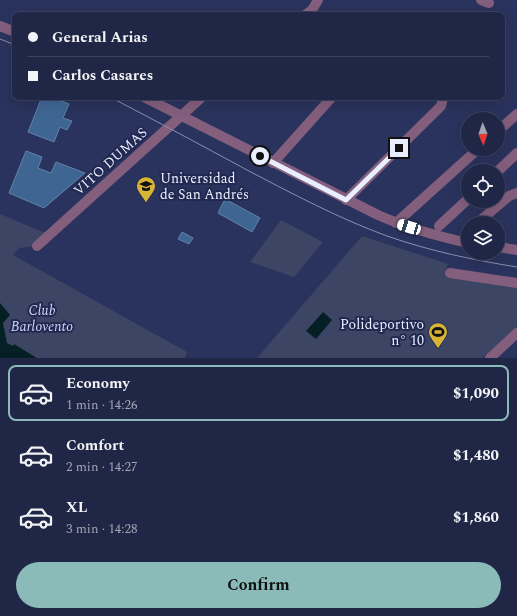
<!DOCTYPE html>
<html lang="en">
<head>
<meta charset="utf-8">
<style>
	body { margin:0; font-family:Spectral,serif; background:#282e4d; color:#f1f3f6; height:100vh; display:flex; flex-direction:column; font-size:15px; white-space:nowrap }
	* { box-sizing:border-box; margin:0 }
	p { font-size:13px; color:#a2a5b3 }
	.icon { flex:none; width:22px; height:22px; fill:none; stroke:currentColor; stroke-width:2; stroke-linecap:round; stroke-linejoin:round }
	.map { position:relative; height:358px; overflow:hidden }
	.sheet { display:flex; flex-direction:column; background:#202646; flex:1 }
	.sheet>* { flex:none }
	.hud { position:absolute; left:12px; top:12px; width:493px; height:88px; border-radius:8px; box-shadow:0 4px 16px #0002,0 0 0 1px #3d435f; display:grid; align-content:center; height:88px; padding:0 16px; background:#202646 }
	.needle { width:26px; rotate:178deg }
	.fabs { position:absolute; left:461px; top:112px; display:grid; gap:8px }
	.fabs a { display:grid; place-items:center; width:44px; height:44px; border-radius:50%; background:#202646; box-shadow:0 4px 16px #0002,0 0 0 1px #3d435f; font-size:20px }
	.end { position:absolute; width:18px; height:18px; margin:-9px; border:5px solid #e9eefe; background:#111; box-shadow:0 0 0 2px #111 }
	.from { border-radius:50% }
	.car { position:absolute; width:12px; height:24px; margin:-12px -6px; border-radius:5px; box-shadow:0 0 3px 1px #0007; background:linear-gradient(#fff 24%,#345 0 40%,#fff 0 76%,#345 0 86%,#fff 0) }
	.hud b { display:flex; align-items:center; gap:14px; height:38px; font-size:15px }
	.hud b+b { border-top:1px solid #3d435f }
	.hud i { width:10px; height:10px; background:#f1f3f6 }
	ul { padding:7px 0 0; list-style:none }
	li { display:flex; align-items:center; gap:12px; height:56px; margin:0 8px 6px; padding:0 8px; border:2px solid transparent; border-radius:8px }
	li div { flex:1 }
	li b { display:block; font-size:15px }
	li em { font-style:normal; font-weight:700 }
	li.on { border-color:#8bbbb9 }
	li>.icon { width:36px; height:36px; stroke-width:1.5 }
	.action { display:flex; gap:8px; margin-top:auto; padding:8px 16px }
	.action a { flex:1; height:46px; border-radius:24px; background:#8bbbb9; color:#111; font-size:16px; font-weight:700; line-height:46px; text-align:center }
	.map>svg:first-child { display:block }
</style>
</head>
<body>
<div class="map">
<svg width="517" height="358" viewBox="0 0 517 358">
	<rect width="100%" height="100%" fill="#2a335d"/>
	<g fill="#3d4565">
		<polygon points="0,214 50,235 37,246 19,248 13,255 187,352 185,358 0,358"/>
		<polygon points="281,220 323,242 294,277 250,262"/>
		<polygon points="362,236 448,264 445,271 446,274 517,287 517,327 482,358 257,358"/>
	</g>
	<g fill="#052025">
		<polygon points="0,303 10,315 3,323 7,343 13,346 14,344 37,358 0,358"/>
		<polygon points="323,312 332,320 316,339 306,331"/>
	</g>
	<g fill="#3f6692" stroke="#5f82ab">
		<polygon points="42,97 52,97 69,104 63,118 72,121 67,130 60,127 54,142 28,132"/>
		<polygon points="26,151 42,157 38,168 51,173 56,162 85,173 44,208 9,193"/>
		<polygon points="225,199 260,218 252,232 218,213"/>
		<polygon points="182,232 193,238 189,244 178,239"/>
	</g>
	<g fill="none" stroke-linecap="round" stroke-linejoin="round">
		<g stroke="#845f7d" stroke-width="10">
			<polyline points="481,0 489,3"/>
			<polyline points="305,15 312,10 318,0"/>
			<polyline points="0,26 15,32"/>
			<path d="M144 97 378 215C407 228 437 236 468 243"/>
			<polyline points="498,131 517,114"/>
			<polyline points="273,163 332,97"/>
			<polyline points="498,171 517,153"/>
			<polyline points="346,200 441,106 443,97"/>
			<polyline points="396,223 478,149"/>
			<polyline points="480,223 482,219 509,196 517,193"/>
			<polyline points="439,226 468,199"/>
			<polyline points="37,246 202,97"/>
			<polyline points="498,247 517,250"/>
			<polyline points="450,273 517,283"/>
			<polyline points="490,358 517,333"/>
		</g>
		<g stroke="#8990ad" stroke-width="1">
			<polyline points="0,39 15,45"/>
			<path d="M110 97C156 121 201 145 247 170 293 194 338 218 387 236 430 251 473 260 517 267"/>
		</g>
	</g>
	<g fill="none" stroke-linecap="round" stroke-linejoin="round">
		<polyline stroke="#e9eefe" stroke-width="5" points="260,156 346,200 399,148"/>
	</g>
	<defs>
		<symbol id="university-pin" viewBox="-11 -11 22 30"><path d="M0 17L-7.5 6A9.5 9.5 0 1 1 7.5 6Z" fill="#d7b434" stroke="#212951"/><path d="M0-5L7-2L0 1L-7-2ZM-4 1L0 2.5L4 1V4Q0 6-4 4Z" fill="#111"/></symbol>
		<symbol id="stadium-pin" viewBox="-11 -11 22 30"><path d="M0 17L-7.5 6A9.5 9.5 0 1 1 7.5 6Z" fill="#d7b434" stroke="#212951"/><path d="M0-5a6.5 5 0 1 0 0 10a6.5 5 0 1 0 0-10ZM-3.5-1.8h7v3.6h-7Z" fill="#111"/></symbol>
	</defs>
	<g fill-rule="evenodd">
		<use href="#university-pin" x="135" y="175" width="22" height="30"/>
		<use href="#stadium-pin" x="427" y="321" width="22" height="30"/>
	</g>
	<g text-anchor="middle" stroke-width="4" stroke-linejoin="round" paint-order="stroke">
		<g font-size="14" fill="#e9eefe" stroke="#212951">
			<text transform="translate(110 161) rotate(-42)" y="5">VITO DUMAS</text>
		</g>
		<g font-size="14" fill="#e9eefe" stroke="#212951" text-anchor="start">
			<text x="160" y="183">Universidad<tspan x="160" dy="16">de San Andrés</tspan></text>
			<text x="424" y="329" text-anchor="end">Polideportivo<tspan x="424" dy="16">n° 10</tspan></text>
		</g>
		<g font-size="14" font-style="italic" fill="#ced7f8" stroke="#212951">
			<text x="42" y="315">Club<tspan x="42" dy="16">Barlovento</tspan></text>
		</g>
	</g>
</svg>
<div class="fabs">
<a><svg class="needle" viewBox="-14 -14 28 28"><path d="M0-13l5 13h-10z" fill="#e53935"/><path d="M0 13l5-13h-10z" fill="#a2a5b3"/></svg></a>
<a><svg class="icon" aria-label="locate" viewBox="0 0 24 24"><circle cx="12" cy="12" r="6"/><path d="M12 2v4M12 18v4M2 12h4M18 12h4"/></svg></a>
<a><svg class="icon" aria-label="layers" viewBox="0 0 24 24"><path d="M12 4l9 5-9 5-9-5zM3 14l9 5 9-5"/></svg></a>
</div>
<i class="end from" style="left:260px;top:156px"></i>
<i class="end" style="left:399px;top:148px"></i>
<i class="car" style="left:409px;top:227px;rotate:287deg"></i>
<div class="hud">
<b><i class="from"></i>General Arias</b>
<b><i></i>Carlos Casares</b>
</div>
</div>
<section class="sheet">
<ul>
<li class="on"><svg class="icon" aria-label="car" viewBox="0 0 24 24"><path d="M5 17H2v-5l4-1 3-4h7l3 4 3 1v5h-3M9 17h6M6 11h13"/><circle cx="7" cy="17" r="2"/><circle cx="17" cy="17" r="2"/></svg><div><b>Economy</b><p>1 min · 14:26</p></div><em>$1,090</em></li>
<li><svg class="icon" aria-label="car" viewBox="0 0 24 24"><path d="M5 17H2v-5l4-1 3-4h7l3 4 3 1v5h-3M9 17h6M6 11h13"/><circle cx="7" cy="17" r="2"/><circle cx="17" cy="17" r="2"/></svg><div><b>Comfort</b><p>2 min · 14:27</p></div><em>$1,480</em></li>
<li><svg class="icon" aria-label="car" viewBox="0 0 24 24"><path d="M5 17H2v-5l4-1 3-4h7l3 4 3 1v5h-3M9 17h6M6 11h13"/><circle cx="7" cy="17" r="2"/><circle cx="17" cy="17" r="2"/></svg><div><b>XL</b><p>3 min · 14:28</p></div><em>$1,860</em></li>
</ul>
<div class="action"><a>Confirm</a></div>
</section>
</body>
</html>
